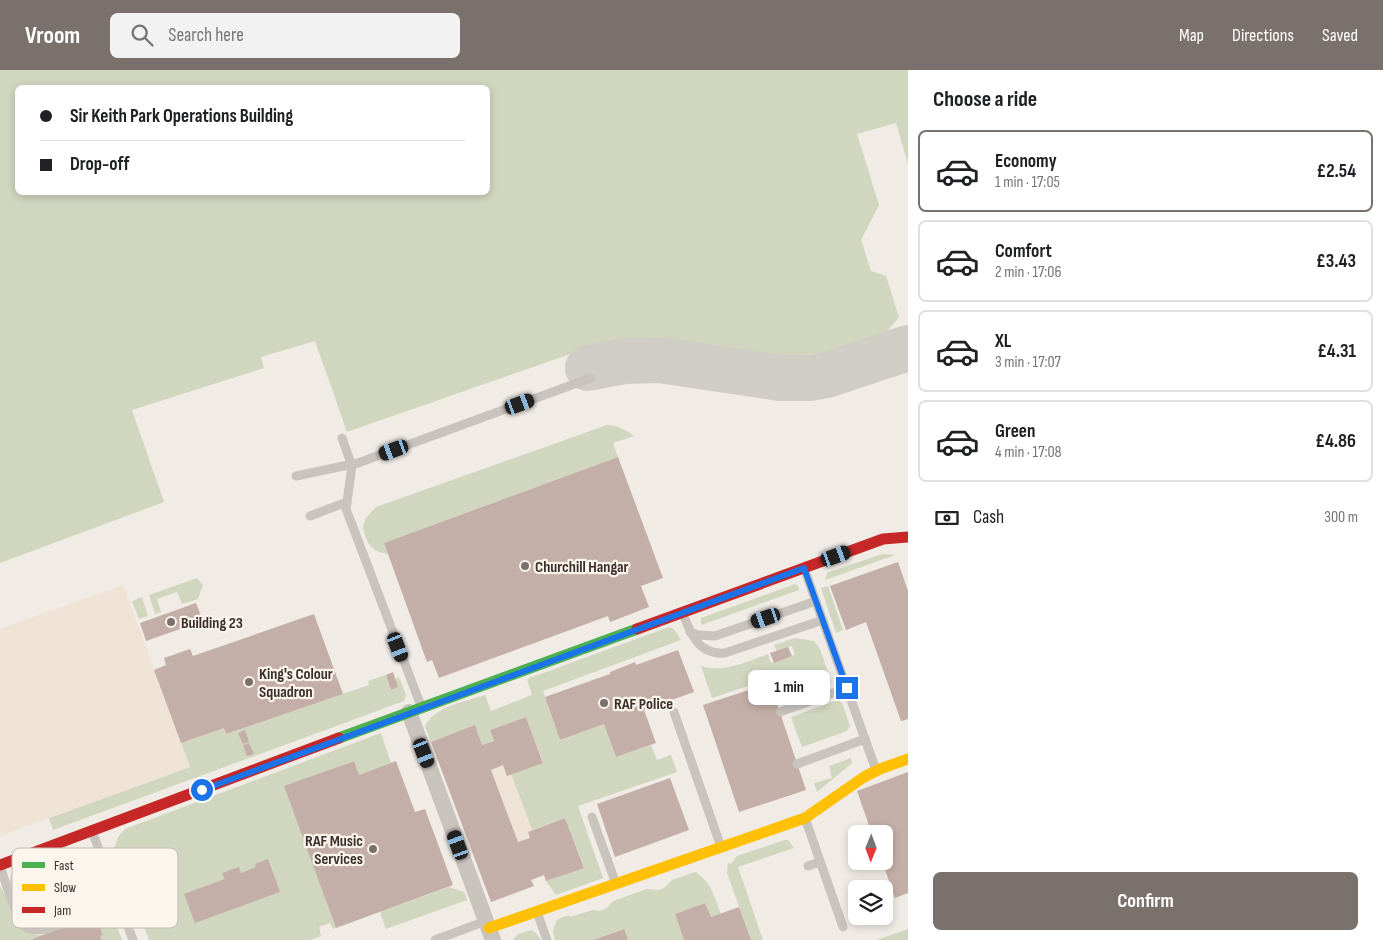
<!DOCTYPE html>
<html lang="en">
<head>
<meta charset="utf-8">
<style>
	body { margin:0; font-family:"Sofia Sans Condensed",sans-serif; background:#f2f2f2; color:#202124; height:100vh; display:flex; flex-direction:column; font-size:19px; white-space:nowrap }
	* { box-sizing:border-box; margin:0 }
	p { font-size:16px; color:#757577 }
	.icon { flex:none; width:28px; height:28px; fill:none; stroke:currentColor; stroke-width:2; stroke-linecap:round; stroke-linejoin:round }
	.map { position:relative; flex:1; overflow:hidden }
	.panel { display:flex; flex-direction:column; background:#fff; width:475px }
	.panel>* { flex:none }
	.top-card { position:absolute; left:15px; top:15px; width:475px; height:110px; border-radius:8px; box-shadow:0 2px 8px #0003; display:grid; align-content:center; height:110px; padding:0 25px; background:#fff }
	.needle { width:32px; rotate:181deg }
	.tools { position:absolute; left:848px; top:755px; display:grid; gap:10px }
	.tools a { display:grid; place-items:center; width:45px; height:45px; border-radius:8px; background:#fff; box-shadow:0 2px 8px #0003; font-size:25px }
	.end { position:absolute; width:22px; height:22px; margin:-11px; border:6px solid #1a73e8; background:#fff; box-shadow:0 0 0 2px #fff }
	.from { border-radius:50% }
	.bubble { position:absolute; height:35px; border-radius:8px; background:#fff; box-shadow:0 2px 8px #0003; font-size:16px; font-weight:700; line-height:35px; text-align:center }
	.car { position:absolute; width:15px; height:30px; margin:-15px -8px; border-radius:6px; box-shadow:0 0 4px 1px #0007; background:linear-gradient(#222 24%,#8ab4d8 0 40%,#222 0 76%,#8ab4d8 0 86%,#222 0) }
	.top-card b { display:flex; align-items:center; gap:18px; height:48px; font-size:19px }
	.top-card b+b { border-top:1px solid #e0e0e0 }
	.top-card i { width:12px; height:12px; background:#202124 }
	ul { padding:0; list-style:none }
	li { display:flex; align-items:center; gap:15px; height:82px; margin:0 10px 8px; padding:0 15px; border:2px solid #e0e0e0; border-radius:8px }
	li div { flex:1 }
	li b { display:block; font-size:19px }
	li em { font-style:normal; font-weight:700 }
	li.current { border-color:#7a716c }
	li>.icon { width:45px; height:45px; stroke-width:1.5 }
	h2 { padding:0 25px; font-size:22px; line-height:60px }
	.pay { display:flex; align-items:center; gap:12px; height:55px; padding:0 25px; font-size:19px }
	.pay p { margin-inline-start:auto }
	.cta { display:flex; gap:10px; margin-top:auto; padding:10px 25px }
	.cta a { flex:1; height:58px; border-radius:8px; background:#7a716c; color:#fff; font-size:20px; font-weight:700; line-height:58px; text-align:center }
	header { display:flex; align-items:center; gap:30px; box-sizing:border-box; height:70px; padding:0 25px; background:#7a716c; color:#fff }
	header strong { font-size:24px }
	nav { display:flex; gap:28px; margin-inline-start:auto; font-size:18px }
	.search { width:350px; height:45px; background:#f2f2f2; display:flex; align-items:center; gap:12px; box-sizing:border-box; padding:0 18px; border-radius:8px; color:#757577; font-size:19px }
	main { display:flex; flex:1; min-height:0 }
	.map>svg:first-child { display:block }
</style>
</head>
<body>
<header>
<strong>Vroom</strong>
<div class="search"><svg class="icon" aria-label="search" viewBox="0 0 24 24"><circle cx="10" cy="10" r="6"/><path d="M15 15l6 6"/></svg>Search here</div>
<nav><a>Map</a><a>Directions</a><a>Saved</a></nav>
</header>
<main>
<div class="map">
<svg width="908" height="870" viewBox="0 0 908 870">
	<rect width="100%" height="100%" fill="#f0ebe5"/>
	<g fill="#d1d6bf" fill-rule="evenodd">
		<path d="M0 0H908V94L896 53 857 64 879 135 861 170 871 201 886 206 899 247 885 264 832 283 779 287 666 272 615 270 582 280 347 362 315 271 261 287 264 298 132 340 164 432 0 493ZM18 18H488V122H18Z"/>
		<path d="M607 355C618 356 625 359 634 366L613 373 618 387 384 473 388 484C371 482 365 471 363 456L366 448 376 437Z"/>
		<polygon points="883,484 895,485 825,510 827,503 834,500"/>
		<polygon points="197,508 203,515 198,529 182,534 177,522 157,529 161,542 155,544 149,525"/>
		<polygon points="795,514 798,516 799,520 701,555 701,548"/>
		<polygon points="828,516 843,560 836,563 821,518"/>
		<polygon points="142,527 148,546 139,549 132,531"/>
		<path d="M669 557 674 559 681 570 543 621 560 670 604 654 616 687 651 675 657 690 671 685 677 702 578 736 603 808 556 825 546 811 584 797 565 748 532 760 511 704 543 692 526 647 490 660 494 671 482 675 475 656 431 672 425 656C436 636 464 632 485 625L491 641 532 625 527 609Z"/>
		<path d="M795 568 814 571 820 579 831 611 830 615 826 616 823 606 786 619 789 629 783 631 774 607 712 628 701 596C725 603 745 592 768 584L771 593 795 585 792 576 777 581 774 575Z"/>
		<polygon points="386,605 391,620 398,617 395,609 399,607 406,625 404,631 53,760 49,748 190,697 181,673 224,658 226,664 369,615 368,611"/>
		<polygon points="838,630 842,633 850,656 847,661 802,677 791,647"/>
		<polygon points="381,663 391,693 359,705 353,691 285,716 336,858 333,859 330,853 319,857 321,866 310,870 149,870 118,785 111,787 118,767 125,759"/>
		<polygon points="851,688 852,693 817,722 814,713 832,708 829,696"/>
		<polygon points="785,770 788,770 794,778 738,797 763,870 751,870 727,803 728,793 731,794 737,786"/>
		<path d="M72 780 84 785C87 795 92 805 94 815 102 844 64 850 44 857 37 857 31 855 25 850L10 812 11 805 15 799Z"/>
		<path d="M695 802C711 811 714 827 721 844L711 847 705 833 675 844 684 870H628L623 859 593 870H555C552 862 553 856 558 849L569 845 570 847 593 840 600 841 607 838 613 831 647 819 659 820 664 818 672 810Z"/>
		<path d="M0 816C16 840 6 862 41 865L28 870H0Z"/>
		<polygon points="449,817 464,822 467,830 386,859 380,842"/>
		<polygon points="102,843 108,857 116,854 122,870 102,870 100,866 103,865 95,845"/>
		<polygon points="908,859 908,870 876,870"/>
		<polygon points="531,860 536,863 541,870 513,870 518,864"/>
	</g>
	<g fill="#eee3d5">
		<polygon points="123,515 190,697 0,766 0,559"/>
		<polygon points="503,695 511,704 532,760 528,762 530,768 518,772 491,700"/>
	</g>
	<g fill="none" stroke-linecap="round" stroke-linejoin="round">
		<polyline stroke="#d0ccc6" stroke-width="46" points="588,298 625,291 659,290 780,308 811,308 827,305 908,278"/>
	</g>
	<g fill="#c3afa7">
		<polygon points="618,387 663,508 641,516 649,537 610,552 608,546 439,608 432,590 427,592 384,473"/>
		<polygon points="898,492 908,521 908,649 901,651 866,552 846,560 830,516"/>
		<polygon points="196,533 203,551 146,571 140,553"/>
		<polygon points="314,544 343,624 226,664 224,658 181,673 154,600 166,595 164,588 190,579 193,586"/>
		<polygon points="788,577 792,586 774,593 770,583"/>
		<polygon points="678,580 694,622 644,640 656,673 616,687 604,654 560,670 545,627 610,604 610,602 635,592 636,595"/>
		<polygon points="393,602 398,617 391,620 386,605"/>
		<polygon points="770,613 806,720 739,742 703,635"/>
		<polygon points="526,647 543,693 507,706 503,695 491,700 518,772 530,768 528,762 565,748 584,798 546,811 544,805 531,810 534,816 491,832 431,672 475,655 482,675 494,671 490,660"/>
		<polygon points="245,660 249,672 243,674 238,663"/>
		<polygon points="249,673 254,684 247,686 243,675"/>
		<polygon points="354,691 359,705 396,691 415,742 425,739 453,815 336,858 284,716"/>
		<polygon points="908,702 908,823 895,828 882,791 884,791 884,764 872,764 857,721"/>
		<polygon points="670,708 689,760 615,787 597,734"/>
		<polygon points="268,789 280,822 195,853 184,824 225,809 222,803 239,797 241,803 256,797 255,794"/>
		<polygon points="705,833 711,847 739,837 751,870 684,870 675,844"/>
		<polygon points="95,845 103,865 100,866 102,870 29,870"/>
		<polygon points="624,859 628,870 593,870"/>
	</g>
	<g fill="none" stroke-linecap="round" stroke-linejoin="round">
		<g stroke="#c9c3be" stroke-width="9">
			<polyline points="342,368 352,396 346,439 421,636"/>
			<polyline points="296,406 358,393 591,308"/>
			<polyline points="310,446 347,432"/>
			<polyline points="804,498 876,700"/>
			<path d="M683 544C691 565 699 585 725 583L823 550"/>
			<polyline points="690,562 698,565 715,566 816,531"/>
			<polyline points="674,642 721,777"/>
			<polyline points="780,642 847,618"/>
			<polyline points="797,694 865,669"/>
			<polyline points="592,747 616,814"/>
			<polyline points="805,748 843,857"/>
			<polyline points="92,761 133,870"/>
			<polyline points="808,796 820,792"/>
			<path d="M0 797C5 809 16 849 24 856 30 861 39 860 47 859L119 834"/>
			<polyline points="537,842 547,870"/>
			<polyline points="435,870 486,851"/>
		</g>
		<polyline stroke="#c9c3be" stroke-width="16" points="409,642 493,870"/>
		<polyline stroke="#4caf50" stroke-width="11" points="339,668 637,559"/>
		<polyline stroke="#ffc107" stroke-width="11" points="489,858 805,748 864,707 880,699 908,689"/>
		<g stroke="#c62828" stroke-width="11">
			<polyline points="637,559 883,469 908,467"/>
			<polyline points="0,795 339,668"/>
		</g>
	</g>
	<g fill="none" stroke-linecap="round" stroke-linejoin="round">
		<polyline stroke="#1a73e8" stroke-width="6" points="202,720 804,498 847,618"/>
	</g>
	<g fill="#7a716c" stroke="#fbf5ee" stroke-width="2">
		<circle cx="525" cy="496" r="5"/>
		<circle cx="171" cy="552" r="5"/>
		<circle cx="249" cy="612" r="5"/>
		<circle cx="604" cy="633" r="5"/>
		<circle cx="373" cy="779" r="5"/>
	</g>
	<g text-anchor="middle" stroke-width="4.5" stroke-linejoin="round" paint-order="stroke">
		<g font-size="16" font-weight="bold" fill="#3b302b" stroke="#fbf5ee" text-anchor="start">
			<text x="535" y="502">Churchill Hangar</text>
			<text x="181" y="558">Building 23</text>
			<text x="259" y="609">King's Colour<tspan x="259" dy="18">Squadron</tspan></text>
			<text x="614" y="639">RAF Police</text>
			<text x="363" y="776" text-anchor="end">RAF Music<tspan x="363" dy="18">Services</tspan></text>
		</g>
	</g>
	<rect x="12" y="778" width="166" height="80" rx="8" fill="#fbf5ee" stroke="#c1bab4" stroke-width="1"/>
	<rect x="22" y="792" width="23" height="6" fill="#4caf50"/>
	<rect x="22" y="814" width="23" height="7" fill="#ffc107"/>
	<rect x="22" y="837" width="23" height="6" fill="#c62828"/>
	<g font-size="14" fill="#3b302b">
		<text x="54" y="800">Fast</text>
		<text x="54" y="822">Slow</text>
		<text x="54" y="845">Jam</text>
	</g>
</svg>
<div class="tools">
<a><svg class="needle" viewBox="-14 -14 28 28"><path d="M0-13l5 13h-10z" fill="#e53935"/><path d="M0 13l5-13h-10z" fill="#757577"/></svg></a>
<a><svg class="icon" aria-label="layers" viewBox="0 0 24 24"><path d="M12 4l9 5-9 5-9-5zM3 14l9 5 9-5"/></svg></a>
</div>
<i class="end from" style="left:202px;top:720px"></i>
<i class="end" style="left:847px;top:618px"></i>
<div class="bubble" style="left:748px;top:600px;width:82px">1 min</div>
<i class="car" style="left:520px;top:334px;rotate:70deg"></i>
<i class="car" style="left:394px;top:380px;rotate:250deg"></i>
<i class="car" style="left:836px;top:486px;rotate:70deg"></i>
<i class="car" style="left:766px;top:548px;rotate:251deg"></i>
<i class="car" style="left:398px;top:577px;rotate:159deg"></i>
<i class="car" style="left:424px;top:683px;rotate:159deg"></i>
<i class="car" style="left:458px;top:775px;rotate:340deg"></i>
<div class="top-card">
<b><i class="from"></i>Sir Keith Park Operations Building</b>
<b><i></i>Drop-off</b>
</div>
</div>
<section class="panel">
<h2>Choose a ride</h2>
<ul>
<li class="current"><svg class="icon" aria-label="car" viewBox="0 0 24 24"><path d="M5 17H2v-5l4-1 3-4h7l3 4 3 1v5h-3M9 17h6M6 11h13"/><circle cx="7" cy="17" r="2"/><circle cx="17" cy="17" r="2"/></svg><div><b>Economy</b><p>1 min · 17:05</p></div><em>£2.54</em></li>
<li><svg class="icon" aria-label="car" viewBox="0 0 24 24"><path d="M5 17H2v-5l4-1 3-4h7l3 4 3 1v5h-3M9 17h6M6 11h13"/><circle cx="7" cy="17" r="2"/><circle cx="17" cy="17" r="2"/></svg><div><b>Comfort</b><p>2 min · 17:06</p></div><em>£3.43</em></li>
<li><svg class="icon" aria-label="car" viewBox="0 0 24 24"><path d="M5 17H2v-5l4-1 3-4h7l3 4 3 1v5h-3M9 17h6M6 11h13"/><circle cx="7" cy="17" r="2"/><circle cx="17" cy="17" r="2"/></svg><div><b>XL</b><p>3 min · 17:07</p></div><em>£4.31</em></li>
<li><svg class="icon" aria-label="car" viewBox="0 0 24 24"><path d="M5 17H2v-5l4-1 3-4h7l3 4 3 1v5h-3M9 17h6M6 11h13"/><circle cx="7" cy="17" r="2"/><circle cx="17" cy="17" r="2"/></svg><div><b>Green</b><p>4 min · 17:08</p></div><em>£4.86</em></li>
</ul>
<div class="pay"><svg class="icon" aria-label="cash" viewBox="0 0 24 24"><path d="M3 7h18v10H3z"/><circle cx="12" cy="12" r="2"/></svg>Cash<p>300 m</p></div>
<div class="cta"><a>Confirm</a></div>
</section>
</main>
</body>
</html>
